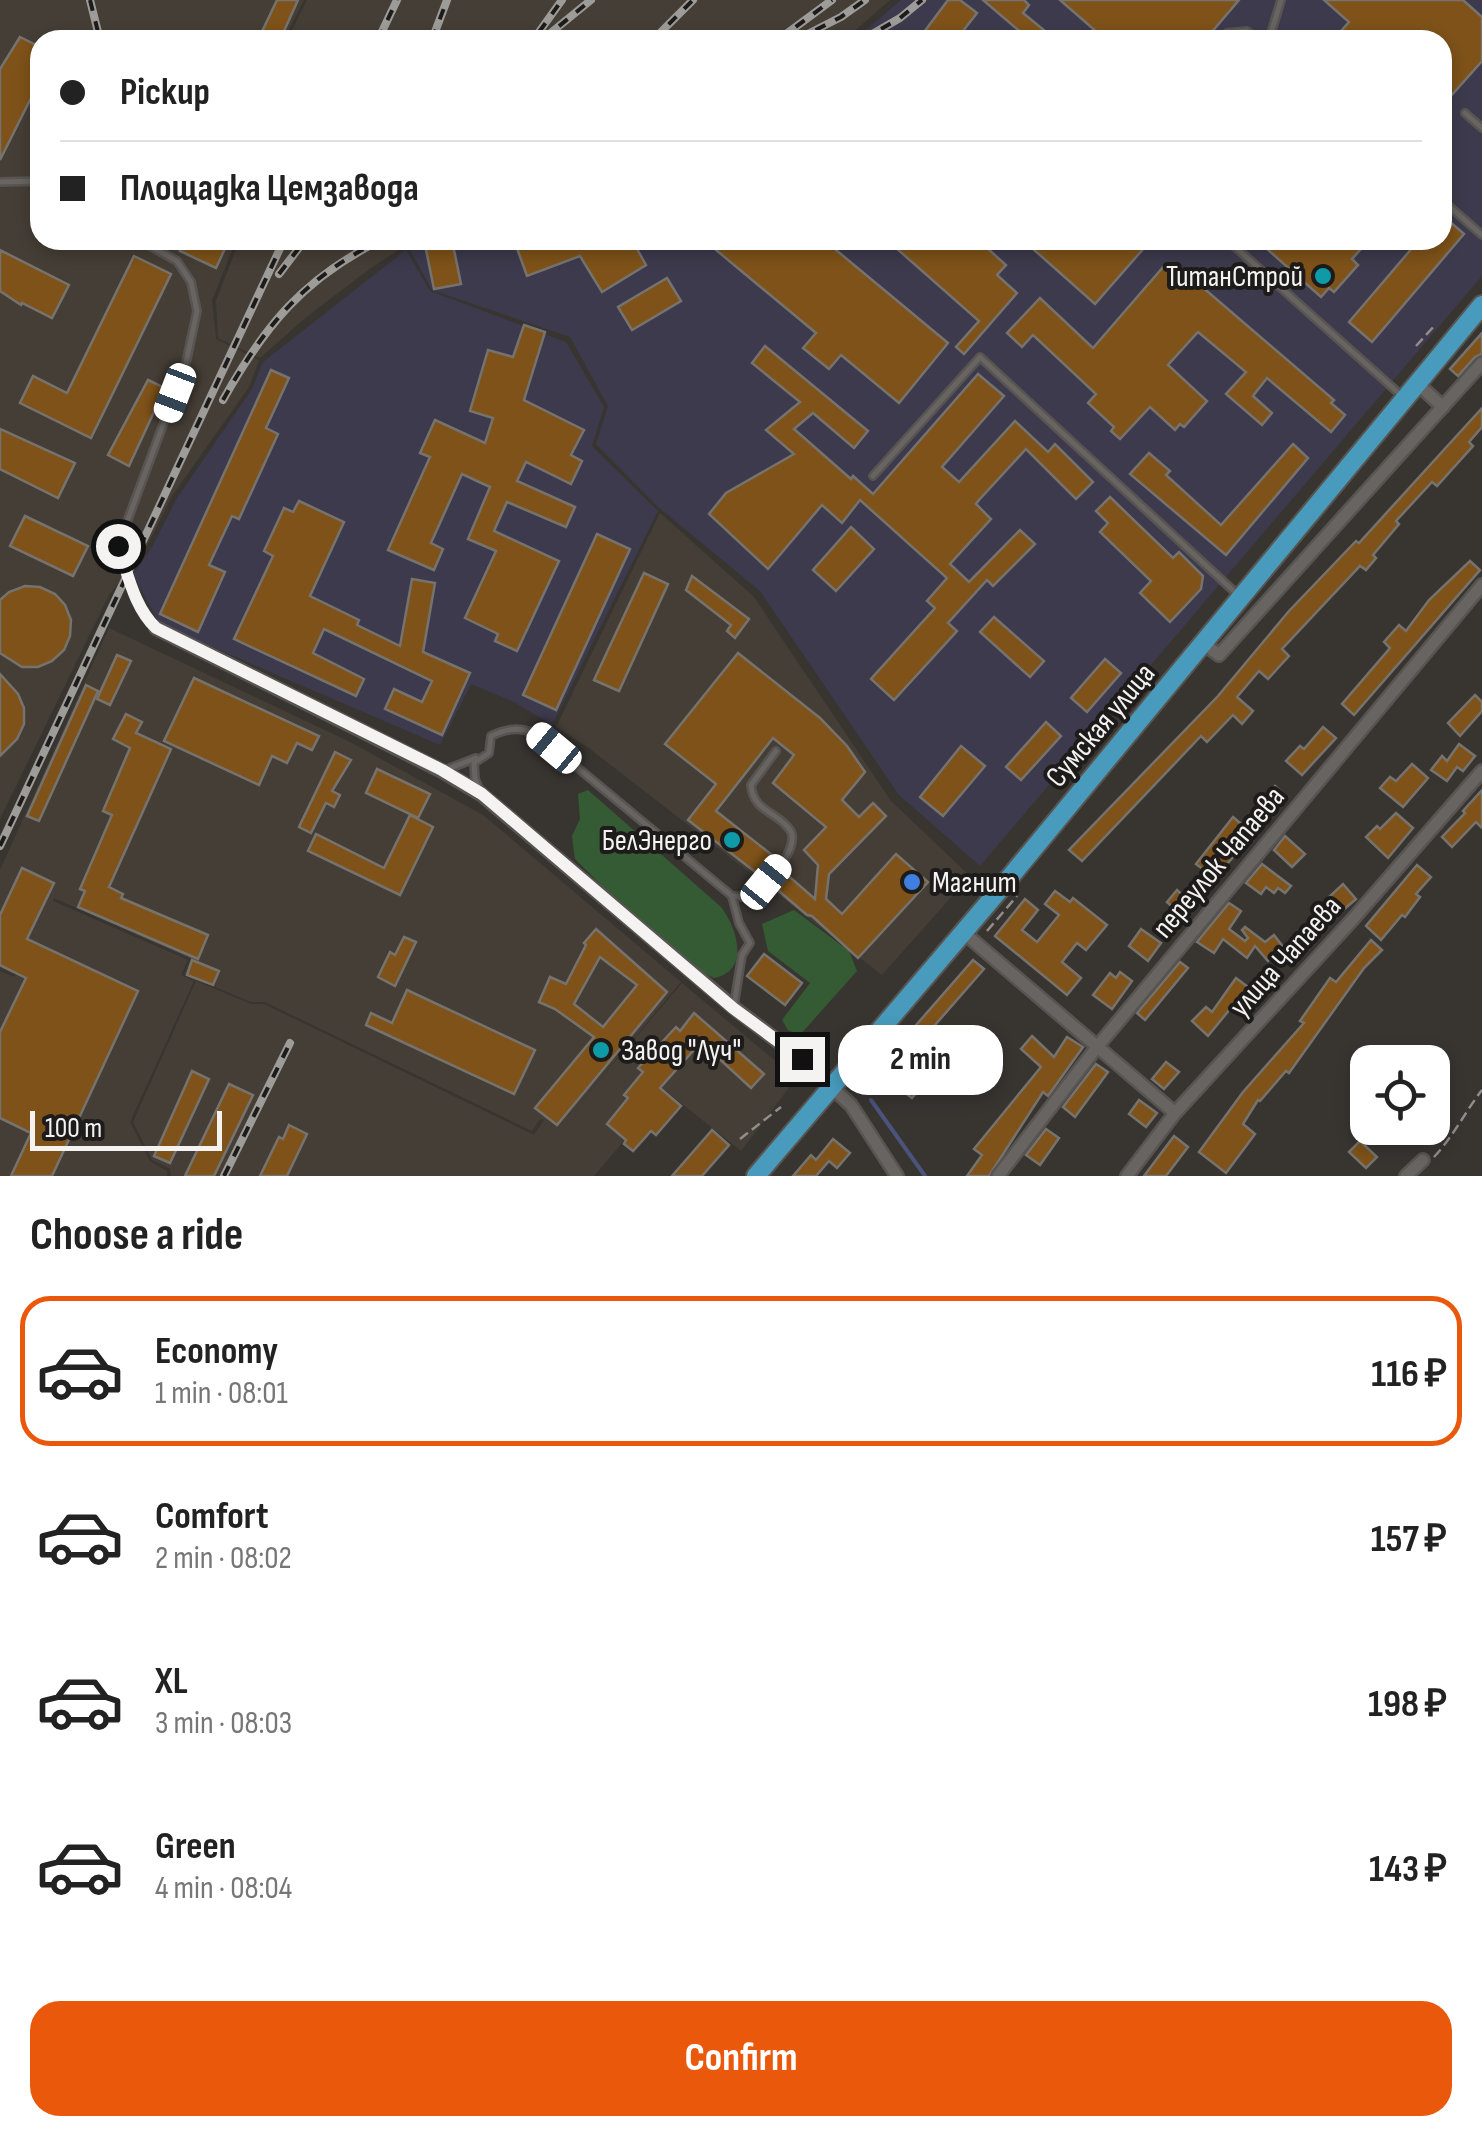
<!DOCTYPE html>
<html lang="en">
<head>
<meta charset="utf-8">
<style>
	body { margin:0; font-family:"Sofia Sans Condensed",sans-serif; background:#f2f2f2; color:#222; height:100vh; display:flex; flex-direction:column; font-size:38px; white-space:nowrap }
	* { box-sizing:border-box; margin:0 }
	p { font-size:32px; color:#767676 }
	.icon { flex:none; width:55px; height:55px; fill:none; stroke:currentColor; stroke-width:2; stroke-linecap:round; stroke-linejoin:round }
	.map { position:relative; height:1176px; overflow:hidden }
	.side { display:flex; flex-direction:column; background:#fff; flex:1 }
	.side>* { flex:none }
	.guide { position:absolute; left:30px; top:30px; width:1422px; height:220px; border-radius:30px; box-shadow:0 5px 15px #0003; display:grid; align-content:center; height:220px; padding:0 30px; background:#fff }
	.tools { position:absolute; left:1350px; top:1045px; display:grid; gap:20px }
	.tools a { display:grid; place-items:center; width:100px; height:100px; border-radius:20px; background:#fff; box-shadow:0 5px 15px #0003; font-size:50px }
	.scale { position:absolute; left:30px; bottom:25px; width:192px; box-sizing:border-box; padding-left:10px; border:5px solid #f5f3f1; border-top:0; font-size:28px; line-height:35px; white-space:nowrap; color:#f5f3f1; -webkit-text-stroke:8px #1e1c1b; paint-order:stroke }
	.end { position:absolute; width:45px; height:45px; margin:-22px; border:12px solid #f5f3f1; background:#111; box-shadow:0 0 0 5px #111 }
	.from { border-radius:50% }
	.bubble { position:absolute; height:70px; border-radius:30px; background:#fff; box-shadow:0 5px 15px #0003; font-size:32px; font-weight:700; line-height:70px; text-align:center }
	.car { position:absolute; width:30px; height:60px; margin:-30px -15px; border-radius:12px; box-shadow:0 0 8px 2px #0007; background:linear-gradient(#fff 24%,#345 0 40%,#fff 0 76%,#345 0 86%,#fff 0) }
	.guide b { display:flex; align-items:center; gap:35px; height:95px; font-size:38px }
	.guide b+b { border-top:2px solid #e0e0e0 }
	.guide i { width:25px; height:25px; background:#222 }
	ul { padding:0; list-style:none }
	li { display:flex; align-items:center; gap:30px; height:150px; margin:0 20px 15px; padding:0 10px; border:5px solid transparent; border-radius:30px }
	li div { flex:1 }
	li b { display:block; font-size:38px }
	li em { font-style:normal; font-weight:700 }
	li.current { border-color:#ea580c }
	li>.icon { width:90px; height:90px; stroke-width:1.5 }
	h2 { padding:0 30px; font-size:45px; line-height:120px }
	.cta { display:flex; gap:20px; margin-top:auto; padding:20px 30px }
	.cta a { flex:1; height:115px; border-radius:30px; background:#ea580c; color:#fff; font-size:40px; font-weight:700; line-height:115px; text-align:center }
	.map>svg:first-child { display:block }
</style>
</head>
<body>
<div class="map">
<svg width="1482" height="1176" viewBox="0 0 1482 1176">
	<rect width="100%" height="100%" fill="#383531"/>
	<g fill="#3c3a4c">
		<polygon points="901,0 1482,0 1482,276 980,866 899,795 760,591 657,506 596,444 608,406 570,337 432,290 409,248 430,240 1442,240 1442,40 854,40"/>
		<polygon points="406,250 430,291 566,342 604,407 592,446 658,511 552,725 514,702 471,684 440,745 159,624 133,574 151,549 177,498 252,389 263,362"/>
	</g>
	<g fill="#453e36">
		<polygon points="0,0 304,0 284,40 40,40 40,240 423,240 406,245 368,270 304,319 260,358 218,338 216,301 236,249 233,248 212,300 216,339 259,360 249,387 172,496 147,546 109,595 0,819"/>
		<polygon points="307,0 890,0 844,40 287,40"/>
		<polygon points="660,513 754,597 891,801 970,876 882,975 590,749 556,727"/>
		<polygon points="109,628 350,742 483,815 681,982 558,1129 682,983 785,1069 790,1079 788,1089 741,1151 666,1091 594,1176 171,1176 170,1169 152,1160 133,1122 196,981 251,1004 264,1004 534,1135 544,1120 540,1119 532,1131 265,1002 251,1002 184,974 191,959 54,898 53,901 188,960 181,975 194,981 130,1122 150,1161 167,1171 167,1176 0,1176 0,971 14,977 31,943 13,974 0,968 0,870"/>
	</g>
	<g fill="#345b34">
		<path d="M588 790 721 907C737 928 751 971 714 978L702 972 619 903 575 859 572 836 580 819 578 794Z"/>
		<polygon points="794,910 849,951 857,971 799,1036 788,1030 782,1020 810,983 768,951 762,924"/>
	</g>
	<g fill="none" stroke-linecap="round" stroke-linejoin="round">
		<polyline stroke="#4a547e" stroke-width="4" points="871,1100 925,1176"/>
	</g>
	<g fill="#7e5219" stroke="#76736f" stroke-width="2.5" fill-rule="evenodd">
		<polygon points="277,0 298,0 280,40 258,40"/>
		<polygon points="948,0 960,0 977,13 956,40 918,40"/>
		<polygon points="983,0 1024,0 1029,5 1023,13 1056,40 1030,40"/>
		<polygon points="1060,0 1239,0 1205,40 1106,40"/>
		<polygon points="1324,0 1463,0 1482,17 1482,61 1442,106 1442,40 1333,40 1349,22"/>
		<polygon points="20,37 40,47 40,80 0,160 0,69"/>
		<polygon points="1442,215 1464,234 1372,342 1349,322 1419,240 1442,240"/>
		<polygon points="185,240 229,240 216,268 180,251"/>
		<polygon points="452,240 461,284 434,289 425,245"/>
		<polygon points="514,240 632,240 646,265 602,292 580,256 527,276"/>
		<polygon points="704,240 824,240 948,343 899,403 841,355 829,369 803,348 816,333"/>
		<polygon points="887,240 978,240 1006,265 997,275 1017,293 964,354 956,347 979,321"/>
		<polygon points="1023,240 1151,240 1095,304"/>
		<polygon points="1257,240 1369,240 1352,259 1358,265 1334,292 1329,288 1321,297"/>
		<polygon points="0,250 69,285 52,318 22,303 21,305 0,291"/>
		<polygon points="134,256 171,274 91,438 20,403 33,376 67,393"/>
		<polygon points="1164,266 1187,286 1193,279 1334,400 1331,403 1345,415 1331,432 1267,378 1253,396 1272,413 1262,425 1226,394 1246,372 1198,332 1168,365 1207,401 1184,427 1180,424 1175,430 1150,407 1120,439 1111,431 1114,427 1088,403 1096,394 1033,335 1022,347 1007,333 1040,298 1093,348"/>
		<polygon points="667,278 681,301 632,330 618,307"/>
		<polygon points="524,325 545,332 524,400 584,430 571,455 582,461 571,484 526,462 517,481 575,507 566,527 507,502 494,531 559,561 517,651 495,641 498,634 465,618 496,551 468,539 490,487 462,474 431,543 443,549 434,570 388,550 430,457 420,453 435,420 485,443 493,418 470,411 488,350 513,357"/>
		<polygon points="1482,333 1482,354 1475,357 1458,376 1450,369"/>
		<polygon points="765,346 868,431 854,448 813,413 794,429 851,479 853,476 873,494 978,374 1004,396 942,467 959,482 1015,421 1048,452 1055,444 1093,482 1076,499 1026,449 979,500 976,504 991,519 950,564 969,582 1020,530 1035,544 993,586 987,580 948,623 957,631 894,700 871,679 935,608 927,601 947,578 860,500 842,523 822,505 768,569 709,514 726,493 794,454 766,430 800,402 752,363"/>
		<polygon points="271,370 289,378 266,428 278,434 239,519 232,516 209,565 225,572 198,632 160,614"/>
		<polygon points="148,380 165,388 129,466 108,455"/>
		<polygon points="1482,408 1482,427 1469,442 1473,446 1437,486 1432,482 1396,521 1399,524 1373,555 1376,558 1366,570 1360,566 1282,649 1289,656 1278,668 1268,679 1259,671 1237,697 1253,711 1242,724 1233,715 1207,742 1201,736 1082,861 1069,850 1218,696 1289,611 1356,541 1359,543"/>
		<polygon points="0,429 75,463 58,498 0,469"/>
		<polygon points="1293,444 1308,458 1226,555 1130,474 1149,453 1170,471 1166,475 1221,525"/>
		<polygon points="1110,497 1173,558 1179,552 1203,576 1201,589 1170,622 1140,593 1151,581 1100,532 1108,523 1096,511"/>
		<polygon points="299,501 344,522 310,596 359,620 357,625 400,646 412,579 435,583 423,652 470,673 442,735 385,709 394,689 422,702 432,681 324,629 313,653 364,679 356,696 234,639 273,556 264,551 284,508 293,512"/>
		<polygon points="25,516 88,546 73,576 10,546"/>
		<polygon points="851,527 874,549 836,591 813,570"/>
		<polygon points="597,534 630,549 556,710 523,695"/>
		<polygon points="1470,561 1480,570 1354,715 1342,704 1390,648 1384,642 1399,625 1406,631 1429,600"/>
		<polygon points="644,573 668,584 619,691 594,680"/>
		<polygon points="692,576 749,619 735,638 727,631 731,625 686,590"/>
		<polygon points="25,586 40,587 55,594 65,605 71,620 70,636 64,650 52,661 38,667 22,667 0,653 0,600 9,592"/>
		<polygon points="994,617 1044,661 1030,677 980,632"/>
		<polygon points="738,653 820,718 847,746 865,772 842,800 859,817 873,803 886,816 829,874 826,899 842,914 896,854 928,882 858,958 812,916 807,915 773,886 784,872 815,899 818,865 804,850 826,827 773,783 794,755 773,738 716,811 777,859 763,878 688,820 716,784 665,744"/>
		<polygon points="117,655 131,661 110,705 97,699"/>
		<polygon points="1105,659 1121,673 1087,712 1071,698"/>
		<polygon points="0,674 18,694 24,708 24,724 17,739 0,756"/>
		<polygon points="194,678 319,736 312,750 297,743 287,763 272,756 259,785 164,741"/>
		<polygon points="86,685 98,691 39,821 27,816"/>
		<polygon points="1475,695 1482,702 1482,711 1460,736 1448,723"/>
		<polygon points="126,714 142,722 136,733 171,749 109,887 123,894 121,898 208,935 198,959 78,907 85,891 80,889 112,815 103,811 130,748 113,739"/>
		<polygon points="1046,722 1061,736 1021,780 1006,767"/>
		<polygon points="1323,727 1336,738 1302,775 1286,761 1300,746 1304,749"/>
		<polygon points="1459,744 1475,756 1463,771 1457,767 1447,781 1431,770 1442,756 1447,761"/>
		<polygon points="961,746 985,766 943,816 920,797"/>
		<polygon points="335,752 351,760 332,791 340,795 334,807 326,803 311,833 299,827"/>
		<polygon points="1412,764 1428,778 1403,807 1380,788 1390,777 1396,781"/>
		<polygon points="377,769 430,794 418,818 366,793"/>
		<polygon points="1275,786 1287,797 1270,817 1257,806"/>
		<polygon points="1482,790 1482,828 1476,822 1452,847 1442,837 1465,813 1463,811"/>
		<polygon points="1396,813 1413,828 1388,858 1366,837 1377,826 1380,829"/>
		<polygon points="410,815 433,827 400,895 308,851 316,834 384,868"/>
		<polygon points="1233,817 1253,834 1215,878 1196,864"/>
		<polygon points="1285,836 1305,854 1292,867 1274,850"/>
		<polygon points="1262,864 1291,886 1285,893 1278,888 1274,893 1266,887 1261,894 1246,883"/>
		<polygon points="1417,865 1431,877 1416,894 1420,897 1405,917 1402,915 1381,940 1366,926"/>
		<polygon points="22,868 54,883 27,939 138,991 52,1176 11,1176 31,1133 0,1118 0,1032 26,978 0,965 0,915"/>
		<polygon points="1343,884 1356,899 1342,911 1329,897"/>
		<polygon points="1177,890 1194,906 1184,917 1167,902"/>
		<polygon points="1055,891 1070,902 1073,898 1107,925 1086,950 1077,943 1062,962 1081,978 1067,995 995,936 1025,899 1038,910 1022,930 1037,942 1059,915 1045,904"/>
		<polygon points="1229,903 1241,911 1229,929 1245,941 1248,938 1242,930 1245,927 1265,942 1274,935 1284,948 1268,961 1255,946 1247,958 1223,939 1214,953 1197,942"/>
		<path d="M596 929 667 992 557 1125 535 1108 594 1037 555 1009 539 1002 550 977 566 984 586 945 584 943ZM600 957 637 985 603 1027 574 1004Z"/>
		<polygon points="1141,929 1161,943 1148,961 1129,946"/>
		<polygon points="404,937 416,942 395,986 378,977 390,952 395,955"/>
		<polygon points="1371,940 1382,950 1364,968 1289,1073 1286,1071 1260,1101 1258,1100 1243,1124 1255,1134 1226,1173 1199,1152 1243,1092 1304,1023 1300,1021 1330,978 1336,982"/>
		<polygon points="764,954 802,983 785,1005 747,976"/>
		<polygon points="192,960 219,971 213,985 187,975"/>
		<polygon points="973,960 984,969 914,1049 922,1055 911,1068 896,1056 913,1035 910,1032"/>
		<polygon points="1180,962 1188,968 1145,1020 1137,1013"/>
		<polygon points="1120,972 1132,981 1112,1009 1093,995 1110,973 1116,978"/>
		<polygon points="1236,978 1248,987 1208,1036 1192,1021 1206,1007 1212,1012"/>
		<polygon points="407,990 535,1050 514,1094 366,1025 371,1013 392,1023"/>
		<polygon points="694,1013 764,1074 751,1088 701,1042 660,1088 681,1106 656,1135 651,1131 633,1151 624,1144 626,1140 607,1124 628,1098 624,1095 643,1072 638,1068 676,1027 680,1031"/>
		<polygon points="1032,1036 1054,1057 1067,1037 1083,1047 1048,1096 1043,1092 989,1176 967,1176 982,1155 974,1149 1041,1067 1021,1049"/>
		<polygon points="1166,1062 1179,1072 1164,1089 1152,1079"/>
		<polygon points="1096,1064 1108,1072 1075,1117 1063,1107"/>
		<polygon points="907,1070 924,1083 912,1098 895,1085"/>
		<polygon points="192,1071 209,1079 170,1163 154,1156"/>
		<polygon points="229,1084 253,1095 214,1176 185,1176"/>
		<polygon points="1139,1100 1157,1113 1146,1127 1129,1114"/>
		<polygon points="289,1125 307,1134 287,1176 260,1176 279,1137 283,1139"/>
		<polygon points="1046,1129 1059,1138 1040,1165 1026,1155"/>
		<polygon points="712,1130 729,1145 702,1176 672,1176"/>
		<polygon points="1174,1136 1188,1147 1166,1176 1144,1176"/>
		<polygon points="833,1139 850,1153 837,1168 829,1161 816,1176 793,1176 811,1155 816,1160"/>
		<polygon points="1360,1141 1377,1157 1366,1168 1349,1152"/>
	</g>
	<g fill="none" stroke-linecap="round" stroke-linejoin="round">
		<defs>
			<g id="service">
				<polyline points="1082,39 1083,40"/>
				<polyline points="1220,40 1227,33 1247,31 1260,40"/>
				<polyline points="1269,40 1281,0"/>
				<polyline points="1465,113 1482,128"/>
				<polyline points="0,182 40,181"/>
				<polyline points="1442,200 1482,235"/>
				<polyline points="139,240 177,261 191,282 197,311 186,363 118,546 137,601 154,627"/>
				<polyline points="1213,240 1234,246 1402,396"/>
				<polyline points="873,476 980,357 1237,594"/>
				<polyline points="445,770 476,758"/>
				<path d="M480 791 475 779 474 763 489 753 491 736C508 728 519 727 537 734L732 896C740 897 747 898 755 894 768 887 801 845 790 830 777 811 753 812 751 785L776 751"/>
				<polyline points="732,896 739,923 750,943 742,955 734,1005"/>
			</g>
			<g id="minor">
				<polyline points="1419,385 1443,407"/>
				<polyline points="156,628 442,771 481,794 733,1007 801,1059 851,1105 897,1176"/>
				<polyline points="1203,643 1219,655 1482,363"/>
				<polyline points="963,932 1175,1113"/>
				<polyline points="998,1176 1097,1047 1482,585"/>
				<polyline points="1127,1176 1175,1113 1353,919 1482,771"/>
				<polyline points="1406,1176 1423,1160"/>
			</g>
			<polyline id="primary" points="756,1176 1001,888 1482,305"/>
		</defs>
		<use href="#service" stroke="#575451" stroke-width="10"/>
		<use href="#minor" stroke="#575451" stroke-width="16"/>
		<use href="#primary" stroke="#575451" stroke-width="22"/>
		<g stroke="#908d8a" stroke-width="2.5" stroke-dasharray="10 5" stroke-linecap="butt">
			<polyline points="1416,346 1436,324"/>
			<polyline points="987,931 1017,896"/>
			<polyline points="740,1139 781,1107"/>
			<path d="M1434 1157C1453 1137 1465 1112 1482 1090"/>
		</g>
		<use href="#service" stroke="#686461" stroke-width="5"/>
		<use href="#minor" stroke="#686461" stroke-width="11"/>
		<use href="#primary" stroke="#489bbc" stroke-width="18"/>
		<defs>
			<g id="rail">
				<polyline points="90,0 100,40"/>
				<polyline points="539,32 562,0"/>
				<polyline points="378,40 397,0"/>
				<polyline points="432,40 447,0"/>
				<polyline points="542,40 591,0"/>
				<polyline points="653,40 693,0"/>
				<polyline points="778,40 832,0"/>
				<polyline points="796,40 841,17 865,0"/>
				<polyline points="862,40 900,18 922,0"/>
				<polyline points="279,274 305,240"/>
				<path d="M223 400C265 325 304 278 381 240"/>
				<polyline points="0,846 284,240"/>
				<polyline points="224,1176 290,1043"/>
			</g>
		</defs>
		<use href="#rail" stroke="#9e9c99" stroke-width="8"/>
		<use href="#rail" stroke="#1e1c1b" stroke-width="4" stroke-dasharray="11" stroke-linecap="butt"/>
	</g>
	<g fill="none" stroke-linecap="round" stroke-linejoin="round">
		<path stroke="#f5f3f1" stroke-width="12" d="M118 546C128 574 134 607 156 628L442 770 482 794 733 1008 802 1059"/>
	</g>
	<g fill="#0f9aa8" stroke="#1e1c1b" stroke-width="4">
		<circle cx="1323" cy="276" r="10"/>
		<circle cx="732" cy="840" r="10"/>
		<circle cx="601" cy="1050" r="10"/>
	</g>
	<circle fill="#3f7fe0" stroke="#1e1c1b" stroke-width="4" cx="912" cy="882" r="10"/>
	<g text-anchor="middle" stroke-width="8" stroke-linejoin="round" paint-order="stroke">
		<g font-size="30" fill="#f5f3f1" stroke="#1e1c1b" text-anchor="end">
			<text x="1303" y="286">ТитанСтрой</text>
			<text x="712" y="850">БелЭнерго</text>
			<text x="932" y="892" text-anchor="start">Магнит</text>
			<text x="621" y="1060" text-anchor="start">Завод "Луч"</text>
		</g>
		<g font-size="30" fill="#f5f3f1" stroke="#1e1c1b">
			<text transform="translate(1100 725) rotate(-50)" y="10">Сумская улица</text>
			<text transform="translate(1218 862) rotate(-50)" y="10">переулок Чапаева</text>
			<text transform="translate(1285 956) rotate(-48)" y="10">улица Чапаева</text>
		</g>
	</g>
</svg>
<div class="tools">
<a><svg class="icon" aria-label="locate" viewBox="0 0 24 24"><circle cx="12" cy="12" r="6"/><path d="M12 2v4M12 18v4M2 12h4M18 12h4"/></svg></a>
</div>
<div class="scale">100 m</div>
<i class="end from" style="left:118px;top:546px"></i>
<i class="end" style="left:802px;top:1059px"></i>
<div class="bubble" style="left:838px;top:1025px;width:165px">2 min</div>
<i class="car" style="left:175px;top:393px;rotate:201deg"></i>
<i class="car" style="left:554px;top:748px;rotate:310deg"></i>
<i class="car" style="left:766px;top:882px;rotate:39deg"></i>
<div class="guide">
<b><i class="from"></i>Pickup</b>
<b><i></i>Площадка Цемзавода</b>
</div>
</div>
<section class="side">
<h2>Choose a ride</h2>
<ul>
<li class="current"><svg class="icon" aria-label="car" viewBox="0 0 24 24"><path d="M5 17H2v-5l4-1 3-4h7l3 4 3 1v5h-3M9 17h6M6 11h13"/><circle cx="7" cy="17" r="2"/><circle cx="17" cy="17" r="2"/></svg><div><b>Economy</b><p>1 min · 08:01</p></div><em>116 ₽</em></li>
<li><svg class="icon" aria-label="car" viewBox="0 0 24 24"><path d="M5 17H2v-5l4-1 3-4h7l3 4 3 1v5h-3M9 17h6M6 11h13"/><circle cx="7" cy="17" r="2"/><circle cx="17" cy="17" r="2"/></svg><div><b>Comfort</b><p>2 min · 08:02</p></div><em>157 ₽</em></li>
<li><svg class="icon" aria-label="car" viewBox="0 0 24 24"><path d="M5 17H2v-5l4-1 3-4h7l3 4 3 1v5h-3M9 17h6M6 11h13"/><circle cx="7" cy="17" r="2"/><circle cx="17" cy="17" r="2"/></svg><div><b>XL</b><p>3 min · 08:03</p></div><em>198 ₽</em></li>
<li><svg class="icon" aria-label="car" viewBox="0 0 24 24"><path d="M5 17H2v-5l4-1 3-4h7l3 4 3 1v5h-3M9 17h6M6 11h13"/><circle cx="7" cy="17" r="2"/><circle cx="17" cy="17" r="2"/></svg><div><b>Green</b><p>4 min · 08:04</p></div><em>143 ₽</em></li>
</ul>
<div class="cta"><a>Confirm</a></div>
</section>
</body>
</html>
